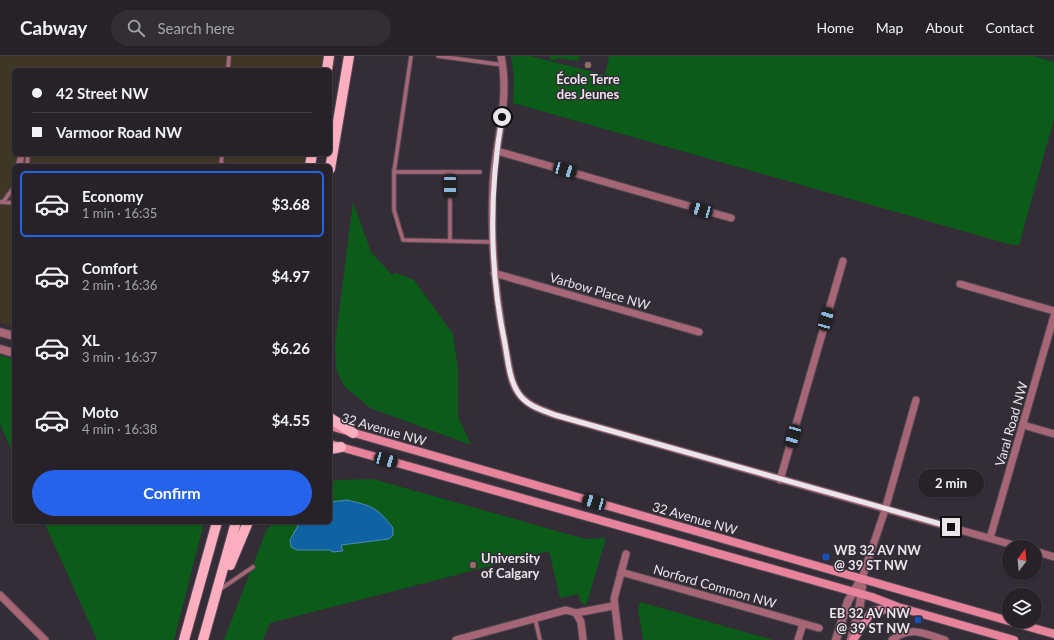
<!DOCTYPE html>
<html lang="en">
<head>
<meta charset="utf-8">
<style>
	body { margin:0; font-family:Lato,sans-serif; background:#332e35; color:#f1f3f6; height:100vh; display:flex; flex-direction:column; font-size:15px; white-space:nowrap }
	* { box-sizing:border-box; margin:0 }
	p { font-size:13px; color:#a4a3a8 }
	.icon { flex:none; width:22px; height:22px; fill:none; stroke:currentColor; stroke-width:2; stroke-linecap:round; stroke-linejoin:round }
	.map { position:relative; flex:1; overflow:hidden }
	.side { position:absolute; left:12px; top:108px; width:320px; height:360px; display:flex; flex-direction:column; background:#272129; border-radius:6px; box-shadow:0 1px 3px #0004,0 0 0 1px #433e46 }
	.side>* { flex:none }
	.hud { position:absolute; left:12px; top:12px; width:320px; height:88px; border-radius:6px; box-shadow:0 1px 3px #0004,0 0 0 1px #433e46; display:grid; align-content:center; height:88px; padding:0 20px; background:#272129 }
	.needle { width:26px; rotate:16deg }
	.controls { position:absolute; left:1002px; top:484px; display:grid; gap:8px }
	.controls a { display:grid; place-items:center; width:40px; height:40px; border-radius:50%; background:#272129; box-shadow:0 1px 3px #0004,0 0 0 1px #433e46; font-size:20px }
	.end { position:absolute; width:18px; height:18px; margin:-9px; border:5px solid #eae4eb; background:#111; box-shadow:0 0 0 2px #111 }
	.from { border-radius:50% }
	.bubble { position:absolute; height:28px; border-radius:14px; background:#272129; box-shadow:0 1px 3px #0004,0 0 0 1px #433e46; font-size:13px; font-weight:700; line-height:28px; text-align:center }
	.car { position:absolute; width:12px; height:24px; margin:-12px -6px; border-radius:5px; box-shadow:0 0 3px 1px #0007; background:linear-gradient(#222 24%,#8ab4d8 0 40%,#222 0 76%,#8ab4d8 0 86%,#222 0) }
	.hud b { display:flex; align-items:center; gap:14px; height:38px; font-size:15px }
	.hud b+b { border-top:1px solid #433e46 }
	.hud i { width:10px; height:10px; background:#f1f3f6 }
	ul { padding:7px 0 0; list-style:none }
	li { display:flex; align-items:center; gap:12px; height:66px; margin:0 8px 6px; padding:0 12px; border:2px solid transparent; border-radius:6px }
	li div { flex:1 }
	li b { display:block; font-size:15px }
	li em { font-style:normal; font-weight:700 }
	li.selected { border-color:#2563eb }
	li>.icon { width:36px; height:36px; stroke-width:1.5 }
	.button { display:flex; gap:8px; margin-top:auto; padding:8px 20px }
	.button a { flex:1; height:46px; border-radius:24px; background:#2563eb; color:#fff; font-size:16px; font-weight:700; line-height:46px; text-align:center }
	header { display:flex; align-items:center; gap:24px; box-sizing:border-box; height:56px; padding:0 20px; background:#272129; border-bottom:1px solid #433e46 }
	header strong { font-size:19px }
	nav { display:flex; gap:22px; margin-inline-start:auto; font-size:14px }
	.search { width:280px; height:36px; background:#332e35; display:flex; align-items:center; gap:10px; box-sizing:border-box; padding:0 14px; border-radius:22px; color:#a4a3a8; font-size:15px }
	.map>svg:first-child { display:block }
</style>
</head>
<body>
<header>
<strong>Cabway</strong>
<div class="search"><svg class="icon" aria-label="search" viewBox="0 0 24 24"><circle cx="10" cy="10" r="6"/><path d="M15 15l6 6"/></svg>Search here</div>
<nav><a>Home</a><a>Map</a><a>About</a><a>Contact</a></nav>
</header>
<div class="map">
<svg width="1054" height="584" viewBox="0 0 1054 584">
	<rect width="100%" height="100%" fill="#342c37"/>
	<polygon fill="#3f3625" points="0,0 323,0 321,14 14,14 14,98 308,98 305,110 14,110 14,271 0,267"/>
	<g fill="#0a5c18">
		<polygon points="511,0 530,0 605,19 609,0 1033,0 1054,6 1054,63 1019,189 1012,189 513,47 514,20"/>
		<polygon points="549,0 580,0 578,5 558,2 557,4 551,4"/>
		<polygon points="353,146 371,196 392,219 396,217 414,224 453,278 458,313 458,361 471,389 370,352 344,330 336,313 335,288"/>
		<polygon points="0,299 14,303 14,400 0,368"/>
		<polygon points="373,423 585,483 606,482 586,550 581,546 578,538 560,542 549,495 270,567 263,584 224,584 266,475 273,466 330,466 330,426 337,424"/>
		<polygon points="44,466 204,466 174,584 97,584"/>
		<polygon points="640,546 773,584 643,584 638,554"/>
	</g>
	<path fill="#0f63a2" stroke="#518ab8" d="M347 444C372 450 377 451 393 472V479L389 483 341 489 343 495 332 496 331 494H297L291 491 290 484 300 466H330V446Z"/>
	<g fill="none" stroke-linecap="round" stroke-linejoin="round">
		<defs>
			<g id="service">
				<polyline points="411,0 394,116 394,154 403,184 491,186"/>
				<polyline points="438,0 503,9"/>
				<polyline points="228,14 229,0"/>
				<polyline points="17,110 21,98"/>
				<polyline points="21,110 22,101"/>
				<polyline points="27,110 28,98"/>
				<polyline points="221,110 222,98"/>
				<polyline points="394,116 480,116"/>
				<polyline points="0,146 14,147"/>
				<polyline points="3,146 14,131"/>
				<polyline points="450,185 450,116"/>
				<polyline points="219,534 253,511"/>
				<polyline points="535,563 540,584"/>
			</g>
			<g id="minor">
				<path d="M501 0C510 43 496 84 493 126 490 183 495 239 506 295 509 309 510 326 519 338 528 350 542 354 555 359L1020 491"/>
				<polyline points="497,95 731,162"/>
				<polyline points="494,217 699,276"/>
				<polyline points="960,228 1054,255"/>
				<polyline points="1023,369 1054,378"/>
				<polyline points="780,424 843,205"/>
				<polyline points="990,482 1054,260"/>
				<polyline points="1035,495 1054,501"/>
				<polyline points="621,516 819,572"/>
				<polyline points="862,522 885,454 916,344"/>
				<polyline points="0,539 45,584"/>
				<polyline points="576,557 613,550"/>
				<polyline points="456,584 566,554 576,557 581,566 583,584"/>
				<polyline points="619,584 614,543 626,498"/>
				<polyline points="798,584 803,568"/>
				<path d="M892 584C910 569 925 578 945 584"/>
			</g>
			<g id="tertiary">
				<polyline points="0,276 14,280"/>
				<polyline points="0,293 14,297"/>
				<polyline points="836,584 848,545 862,522"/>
				<polyline points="851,584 860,549 862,531"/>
			</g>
			<g id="secondary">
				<polyline points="330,370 1054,578"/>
				<polyline points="330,388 872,541 898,551 1014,584"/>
				<polyline points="853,584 872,555 896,552"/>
			</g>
			<g id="primary">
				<polyline points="327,14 329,0"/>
				<polyline points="310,110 312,98"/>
				<polyline points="330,113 349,0"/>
				<polyline points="330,362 353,377"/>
				<polyline points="330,393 341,391"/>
				<polyline points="230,509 248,466"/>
				<polyline points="184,584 217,466"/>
				<polyline points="203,584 236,466"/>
			</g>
		</defs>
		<use href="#service" stroke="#514954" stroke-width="5.5"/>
		<use href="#minor" stroke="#514954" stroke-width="9"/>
		<use href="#tertiary" stroke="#514954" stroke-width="10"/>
		<use href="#secondary" stroke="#514954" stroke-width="10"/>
		<use href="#primary" stroke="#514954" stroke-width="12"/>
		<use href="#service" stroke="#a66675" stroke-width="3.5"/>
		<use href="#minor" stroke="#a66675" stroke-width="7"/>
		<use href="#tertiary" stroke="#a66675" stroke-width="8"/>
		<use href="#secondary" stroke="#e8839c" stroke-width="8"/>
		<use href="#primary" stroke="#fdaebf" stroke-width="10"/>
	</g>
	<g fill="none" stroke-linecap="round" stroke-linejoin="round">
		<path stroke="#eae4eb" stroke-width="5" d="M502 61C489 137 489 212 505 288 508 304 509 324 519 338 527 350 542 354 555 359L951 471"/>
	</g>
	<g fill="#8d6e63" stroke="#342c37" stroke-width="1.5">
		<circle cx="588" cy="9" r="4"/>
		<circle cx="473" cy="509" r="4"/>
	</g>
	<g fill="#1a4fb4" stroke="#342c37" stroke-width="1.5">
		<rect x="822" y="497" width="8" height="8" rx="2"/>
		<rect x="914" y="560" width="8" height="8" rx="2"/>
	</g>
	<g text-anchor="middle" stroke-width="3" stroke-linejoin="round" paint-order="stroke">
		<g font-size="13" font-weight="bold" fill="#eae4eb" stroke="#342c37" text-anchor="start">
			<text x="588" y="28" text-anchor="middle">École Terre<tspan x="588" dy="15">des Jeunes</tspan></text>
			<text x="834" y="499">WB 32 AV NW<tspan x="834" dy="15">@ 39 ST NW</tspan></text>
			<text x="481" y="507">University<tspan x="481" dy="15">of Calgary</tspan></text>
			<text x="910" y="562" text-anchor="end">EB 32 AV NW<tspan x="910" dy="15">@ 39 ST NW</tspan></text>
		</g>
		<g font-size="13" fill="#eae4eb" stroke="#342c37">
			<text transform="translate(600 235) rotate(16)" y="5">Varbow Place NW</text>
			<text transform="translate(1011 368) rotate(-74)" y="5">Varal Road NW</text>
			<text transform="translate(384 373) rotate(16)" y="5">32 Avenue NW</text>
			<text transform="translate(695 462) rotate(16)" y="5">32 Avenue NW</text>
			<text transform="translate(715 530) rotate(16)" y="5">Norford Common NW</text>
		</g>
	</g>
</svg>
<div class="controls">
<a><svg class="needle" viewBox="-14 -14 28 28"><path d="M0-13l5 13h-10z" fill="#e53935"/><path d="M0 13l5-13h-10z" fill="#a4a3a8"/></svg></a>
<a><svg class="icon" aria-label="layers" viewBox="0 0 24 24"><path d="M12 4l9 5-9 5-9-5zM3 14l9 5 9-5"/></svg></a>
</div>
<i class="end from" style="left:502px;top:61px"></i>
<i class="end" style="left:951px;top:471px"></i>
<div class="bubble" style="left:918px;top:413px;width:66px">2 min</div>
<i class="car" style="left:565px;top:114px;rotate:106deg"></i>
<i class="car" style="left:450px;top:130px;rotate:180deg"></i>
<i class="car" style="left:701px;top:154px;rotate:286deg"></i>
<i class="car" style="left:826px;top:263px;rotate:16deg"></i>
<i class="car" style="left:793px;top:380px;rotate:196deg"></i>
<i class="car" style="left:386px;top:404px;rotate:106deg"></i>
<i class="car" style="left:594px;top:446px;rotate:286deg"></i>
<div class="hud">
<b><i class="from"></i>42 Street NW</b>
<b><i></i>Varmoor Road NW</b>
</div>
<section class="side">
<ul>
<li class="selected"><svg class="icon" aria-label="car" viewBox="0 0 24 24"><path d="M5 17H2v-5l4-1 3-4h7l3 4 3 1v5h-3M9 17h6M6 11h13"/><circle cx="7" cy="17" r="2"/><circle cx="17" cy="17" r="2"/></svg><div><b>Economy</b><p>1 min · 16:35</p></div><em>$3.68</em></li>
<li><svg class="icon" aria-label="car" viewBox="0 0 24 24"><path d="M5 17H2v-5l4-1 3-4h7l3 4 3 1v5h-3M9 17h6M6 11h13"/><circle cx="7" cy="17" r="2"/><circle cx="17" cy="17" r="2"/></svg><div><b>Comfort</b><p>2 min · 16:36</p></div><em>$4.97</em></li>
<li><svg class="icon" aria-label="car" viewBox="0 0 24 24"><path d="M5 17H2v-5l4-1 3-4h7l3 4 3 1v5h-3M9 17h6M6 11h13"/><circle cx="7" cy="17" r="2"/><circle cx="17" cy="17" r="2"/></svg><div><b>XL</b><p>3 min · 16:37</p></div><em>$6.26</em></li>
<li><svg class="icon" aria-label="car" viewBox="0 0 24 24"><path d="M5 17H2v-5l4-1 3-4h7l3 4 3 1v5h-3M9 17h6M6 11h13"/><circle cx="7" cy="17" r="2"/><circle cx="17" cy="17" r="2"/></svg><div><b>Moto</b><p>4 min · 16:38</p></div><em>$4.55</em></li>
</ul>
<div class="button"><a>Confirm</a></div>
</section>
</div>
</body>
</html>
